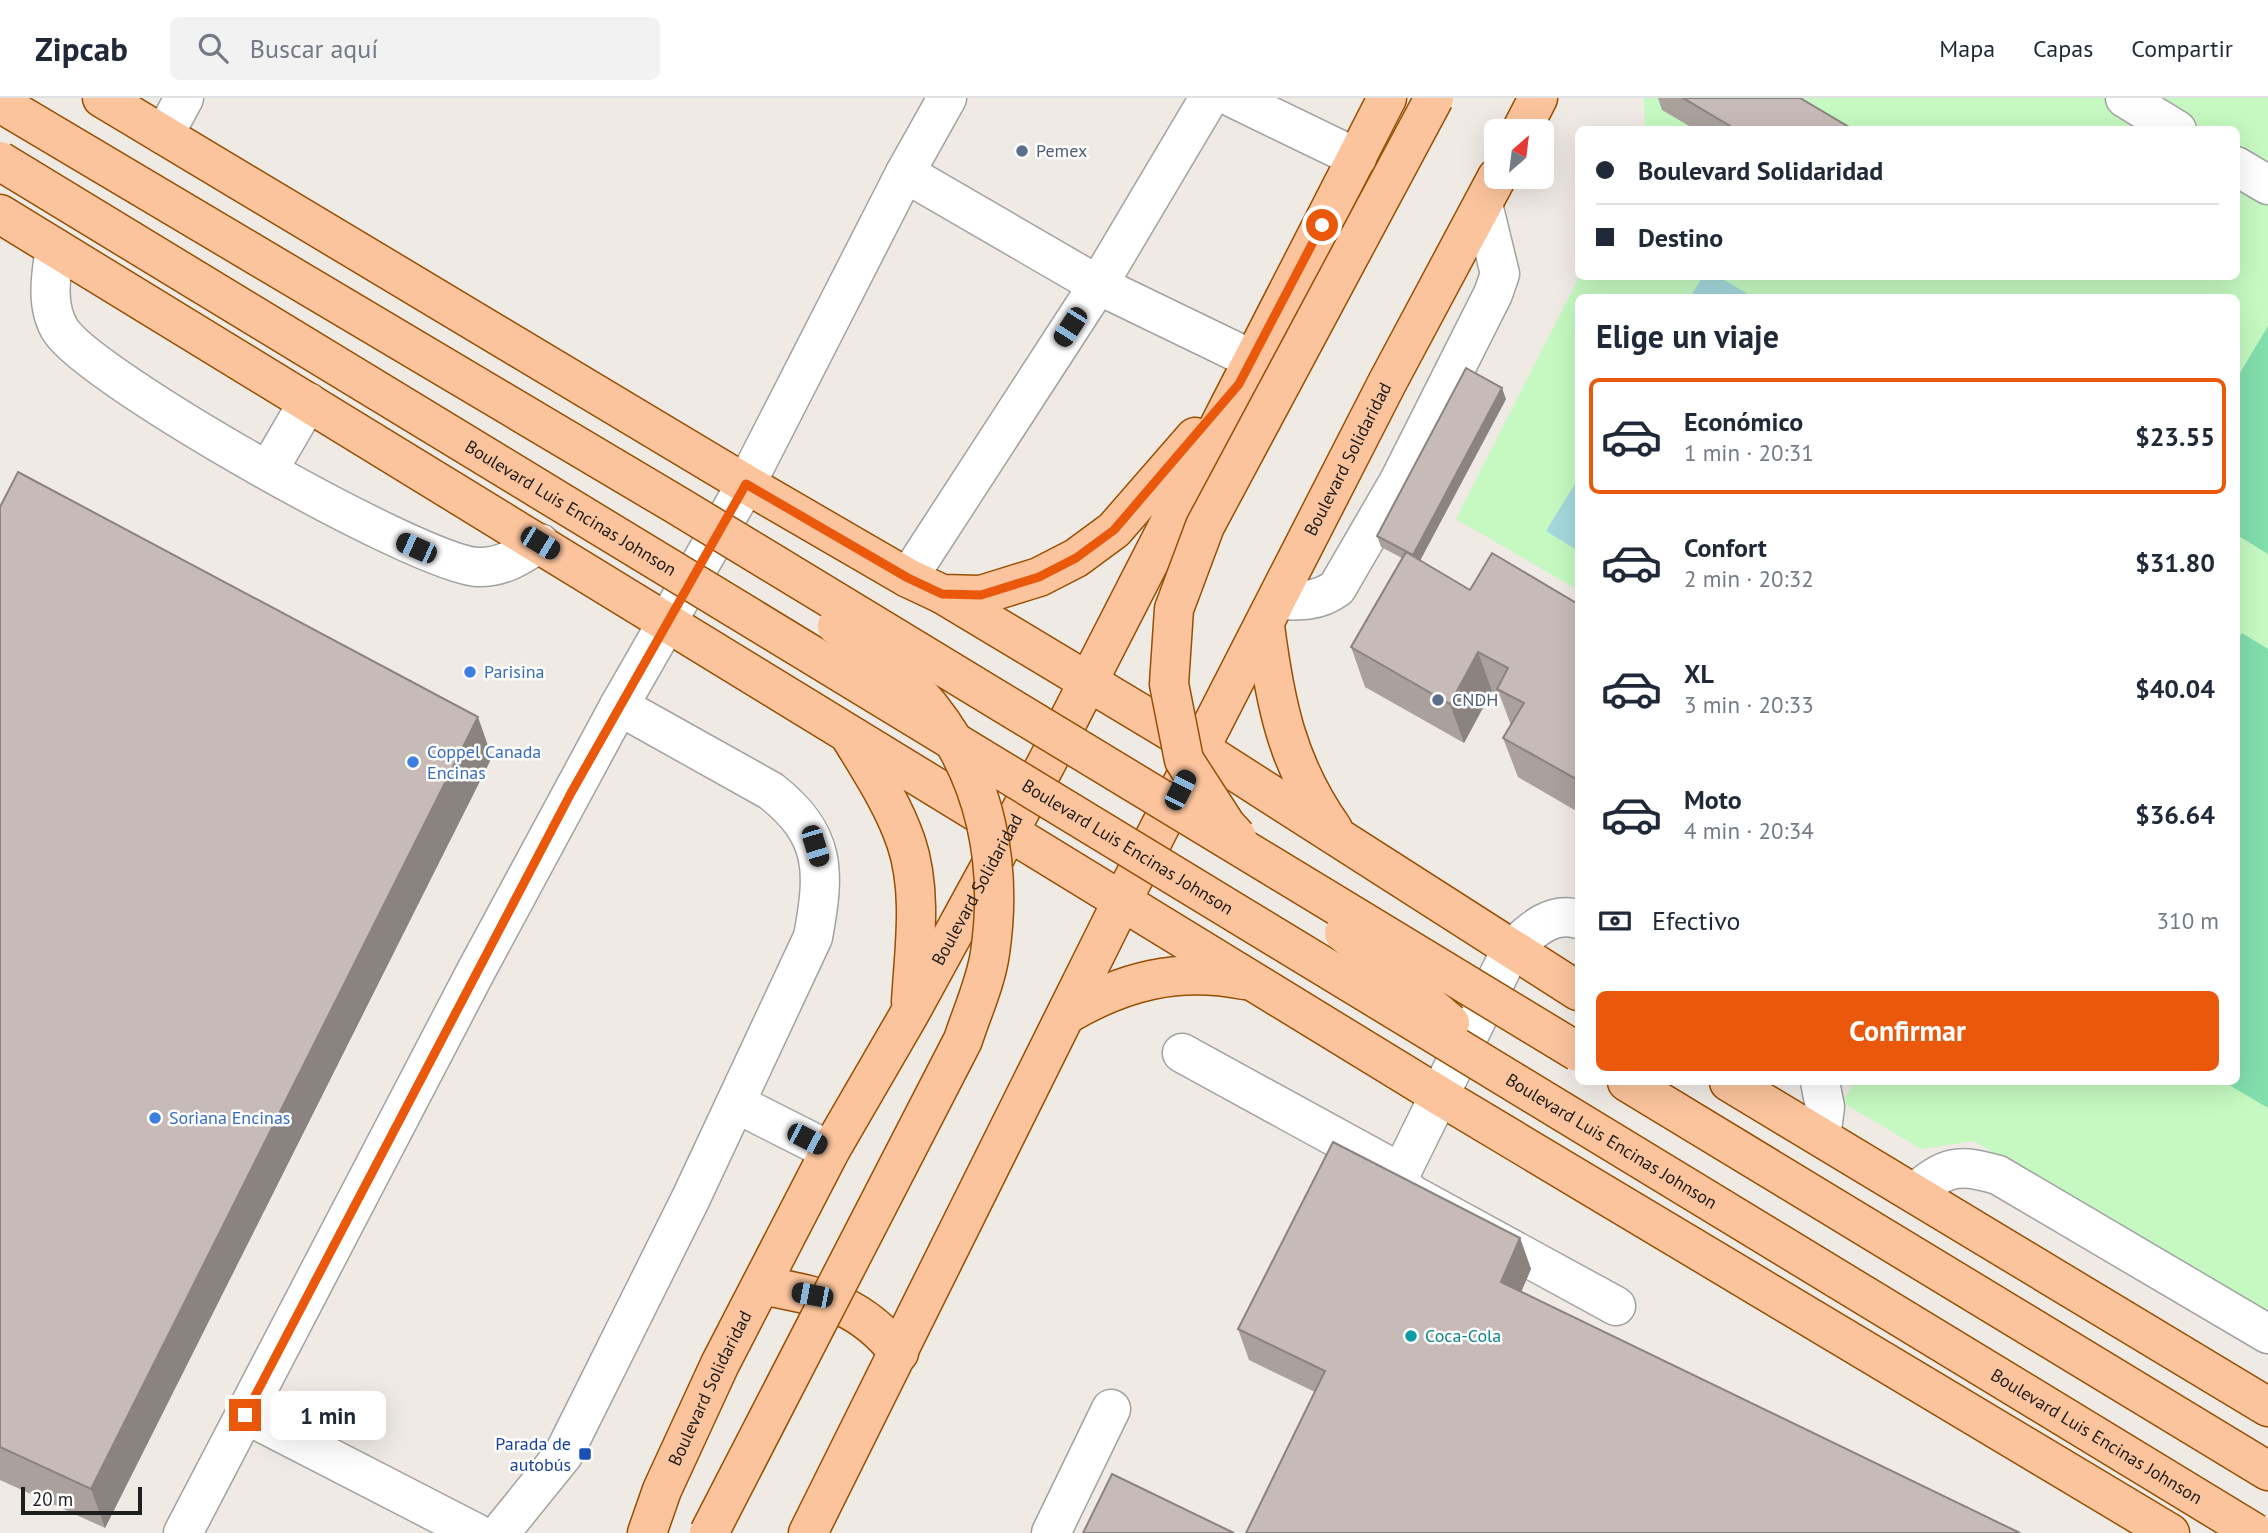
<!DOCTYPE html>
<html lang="es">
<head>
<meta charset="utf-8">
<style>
	body { margin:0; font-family:"PT Sans",sans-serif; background:#f2f2f3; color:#1f2937; height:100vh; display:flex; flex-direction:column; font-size:26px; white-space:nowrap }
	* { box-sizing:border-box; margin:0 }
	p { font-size:23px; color:#747a83 }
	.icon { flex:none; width:38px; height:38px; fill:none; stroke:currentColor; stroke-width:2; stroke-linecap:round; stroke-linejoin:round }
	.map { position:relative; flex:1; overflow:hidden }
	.details { position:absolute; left:1575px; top:196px; width:665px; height:791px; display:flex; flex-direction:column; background:#fff; border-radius:10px; box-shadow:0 7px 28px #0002 }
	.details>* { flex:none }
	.banner { position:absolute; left:1575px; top:28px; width:665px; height:154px; border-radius:10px; box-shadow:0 7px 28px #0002; display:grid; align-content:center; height:154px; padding:0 21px; background:#fff }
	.needle { width:46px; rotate:28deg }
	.tools { position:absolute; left:1484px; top:21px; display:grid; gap:14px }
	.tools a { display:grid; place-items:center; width:70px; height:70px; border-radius:10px; background:#fff; box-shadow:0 7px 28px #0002; font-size:35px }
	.scale { position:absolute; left:21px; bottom:18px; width:121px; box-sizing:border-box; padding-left:7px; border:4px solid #1e1e1e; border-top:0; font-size:19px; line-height:24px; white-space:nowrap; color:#1e1e1e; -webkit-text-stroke:5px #fff; paint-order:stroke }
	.end { position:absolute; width:32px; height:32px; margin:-16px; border:9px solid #ea580c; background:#fff; box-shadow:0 0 0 4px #fff }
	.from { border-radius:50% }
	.bubble { position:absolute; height:49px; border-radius:10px; background:#fff; box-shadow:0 7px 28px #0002; font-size:23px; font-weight:700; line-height:49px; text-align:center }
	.car { position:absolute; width:21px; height:42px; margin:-21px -10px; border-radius:9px; box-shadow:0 0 5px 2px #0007; background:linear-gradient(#222 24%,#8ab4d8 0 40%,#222 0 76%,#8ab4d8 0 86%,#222 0) }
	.banner b { display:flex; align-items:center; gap:24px; height:66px; font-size:26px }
	.banner b+b { border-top:2px solid #e0e1e3 }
	.banner i { width:18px; height:18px; background:#1f2937 }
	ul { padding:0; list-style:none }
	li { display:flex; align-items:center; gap:21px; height:116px; margin:0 14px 10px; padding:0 7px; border:4px solid transparent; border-radius:10px }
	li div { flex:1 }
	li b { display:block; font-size:26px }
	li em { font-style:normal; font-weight:700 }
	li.selected { border-color:#ea580c }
	li>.icon { width:63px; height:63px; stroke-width:1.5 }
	h2 { padding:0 21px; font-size:32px; line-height:84px }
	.pay { display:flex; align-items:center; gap:18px; height:77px; padding:0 21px; font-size:26px }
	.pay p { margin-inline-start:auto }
	.cta { display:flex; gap:14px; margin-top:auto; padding:14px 21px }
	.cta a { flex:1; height:80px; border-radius:10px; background:#ea580c; color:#fff; font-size:28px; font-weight:700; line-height:80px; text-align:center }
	header { display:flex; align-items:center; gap:42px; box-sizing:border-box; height:98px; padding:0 35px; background:#fff; border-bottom:2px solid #e0e1e3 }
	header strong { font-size:33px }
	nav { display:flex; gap:38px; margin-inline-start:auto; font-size:24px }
	.search { width:490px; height:63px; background:#f2f2f3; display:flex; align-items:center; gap:18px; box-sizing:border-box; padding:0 24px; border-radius:10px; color:#747a83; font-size:26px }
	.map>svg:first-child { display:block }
</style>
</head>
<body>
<header>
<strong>Zipcab</strong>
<div class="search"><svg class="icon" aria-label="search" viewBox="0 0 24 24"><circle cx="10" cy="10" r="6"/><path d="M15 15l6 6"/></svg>Buscar aquí</div>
<nav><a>Mapa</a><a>Capas</a><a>Compartir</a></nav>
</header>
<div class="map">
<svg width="2268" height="1435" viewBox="0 0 2268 1435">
	<rect width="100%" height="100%" fill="#efeae4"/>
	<polygon fill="#c5f9c1" points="1644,0 2268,0 2268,1221 1974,1043 1921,1051 1842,1004 1855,984 2236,984 2236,200 1578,200 1578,492 1456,421 1579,179 2236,178 2236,32 1645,31"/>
	<g fill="#82dead">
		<polygon points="2268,228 2268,456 2237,437 2237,280"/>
		<polygon points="2242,535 2268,551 2268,1010 2224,984 2236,984 2236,544"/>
	</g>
	<g fill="#a4d8dc">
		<polygon points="1703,178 1719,179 1753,199 1690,199"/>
		<polygon points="1578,381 1578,453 1546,433"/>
	</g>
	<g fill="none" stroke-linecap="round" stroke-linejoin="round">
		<defs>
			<g id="minor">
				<polyline points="1233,0 1357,60"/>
				<polyline points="2125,0 2177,32"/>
				<polyline points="164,37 184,0"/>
				<polyline points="2236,68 2268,87"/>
				<polyline points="905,75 947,0"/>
				<path d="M55 150C51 176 45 209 61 233 94 282 417 465 477 469 502 470 520 458 540 445"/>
				<polyline points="269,371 308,304"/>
				<polyline points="908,480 1098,187 1209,0"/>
				<path d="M1278 502C1300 503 1318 504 1337 490L1399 383 1493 196 1500 176 1483 106"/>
				<path d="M1578 821C1550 813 1530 834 1511 852L1401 1075 1403 1087 1411 1096 1616 1208"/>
				<polyline points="1182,955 1401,1075"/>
				<polyline points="1820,984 1825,1009 1821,1039"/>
				<polyline points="737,1006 830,1053"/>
				<path d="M1914 1095C1946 1068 1958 1065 1998 1077L2268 1236"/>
				<polyline points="245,1316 476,1435"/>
				<polyline points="183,1435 476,873 619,608 746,386 905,75 1098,187 1253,262"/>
				<path d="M500 1435 563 1357 691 1100 813 839C825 774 827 737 771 693L619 608"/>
				<polyline points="1051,1435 1111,1311"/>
			</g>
			<g id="major">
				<polyline points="102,0 746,386 908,480 942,496 981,497 1039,479 1076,460 1114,432 1195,339"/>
				<polyline points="1521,33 1538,0"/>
				<polyline points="0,116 1440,998 2170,1435"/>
				<polyline points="942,496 1200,651 1578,893"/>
				<path d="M1265 528C1275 605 1287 666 1333 731"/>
				<path d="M851 640C871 673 893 706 906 744 923 794 914 852 911 904"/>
				<path d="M1066 917C1123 883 1178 869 1244 882"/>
				<polyline points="1627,984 2268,1373"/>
				<polyline points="1729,984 2268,1309"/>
				<path d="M761 1187C821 1199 859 1204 899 1255"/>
				<path id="s1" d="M647 1435 662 1392 720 1266 830 1053 910 915 1046 666 1387 0"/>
				<path id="s2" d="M808 1435 1122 803 1387 285 1497 79"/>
			</g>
		</defs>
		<use href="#minor" stroke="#a2a2a2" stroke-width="41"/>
		<use href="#major" stroke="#974f01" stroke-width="41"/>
		<use href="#minor" stroke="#fff" stroke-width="38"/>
		<use href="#major" stroke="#fbc49d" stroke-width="38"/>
		<defs>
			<g id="major-bridge">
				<polyline points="0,5 675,406 1578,954"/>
				<path id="s3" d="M0 63 2255 1435"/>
				<polyline points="1237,739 1226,727 1184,662 1169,586 1174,511 1205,428 1434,0"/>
				<polyline points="1344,835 1450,925"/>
				<path d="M709 1435 963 942C972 914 986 884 990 855 1003 767 986 679 930 609 905 578 868 552 837 528"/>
			</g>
		</defs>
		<use href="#major-bridge" stroke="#974f01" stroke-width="41" stroke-linecap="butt"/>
		<use href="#major-bridge" stroke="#fbc49d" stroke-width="38"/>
	</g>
	<g fill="#aaa19d">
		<polygon points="1658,0 1800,0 1854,32 1696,32 1662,12"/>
		<polygon points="1506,301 1420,463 1470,492 1578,506 1578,714 1518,679 1503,640 1511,627 1500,598 1492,593 1464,645 1365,589 1351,549 1402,460 1381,449 1377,438"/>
		<polygon points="0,409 492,659 105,1430 0,1382"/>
		<polygon points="1520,1140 1531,1171 1521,1194 1315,1294 1249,1262 1238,1231"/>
	</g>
	<g fill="#8b8380">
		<polygon points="1502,290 1506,301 1417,468 1413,457"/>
		<polygon points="1478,554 1492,593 1464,645 1450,606"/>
		<polygon points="478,619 492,659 105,1430 91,1391"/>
		<polygon points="1520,1140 1531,1171 1512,1215 1501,1184"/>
	</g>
	<g fill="#c6bbb7" stroke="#8b8380" stroke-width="2">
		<polygon points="1683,0 1800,0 1854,32 1737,32"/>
		<polygon points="1466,270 1502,290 1413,457 1377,438"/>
		<polygon points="18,374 478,619 91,1391 0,1349 0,409"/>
		<polygon points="1406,454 1470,492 1492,455 1578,506 1578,682 1503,640 1524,605 1497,591 1508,570 1478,554 1450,606 1351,549"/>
		<polygon points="1333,1044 1520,1140 1501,1184 2020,1435 1246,1435 1325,1273 1238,1231"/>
		<polygon points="1112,1376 1234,1435 1083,1435"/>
	</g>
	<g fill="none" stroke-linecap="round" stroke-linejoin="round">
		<polyline stroke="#ea580c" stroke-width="9" points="245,1317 571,695 746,386 908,480 942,496 981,497 1039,479 1076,460 1114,432 1239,286 1322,127"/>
	</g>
	<g fill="#5c6f8a" stroke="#fff" stroke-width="2.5">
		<circle cx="1022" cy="53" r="7"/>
		<circle cx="1438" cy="602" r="7"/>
	</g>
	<g fill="#3f7fe0" stroke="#fff" stroke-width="2.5">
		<circle cx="470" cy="574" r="7"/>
		<circle cx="413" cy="664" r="7"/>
		<circle cx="155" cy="1020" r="7"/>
	</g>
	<circle fill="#0f9aa8" stroke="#fff" stroke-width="2.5" cx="1411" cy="1238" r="7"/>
	<rect fill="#1a4fb4" stroke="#fff" stroke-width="2.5" x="578" y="1349" width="14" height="14" rx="3.5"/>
	<g text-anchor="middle" stroke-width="5" stroke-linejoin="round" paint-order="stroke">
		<g font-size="18" fill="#4e5e75" stroke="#fff" text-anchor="start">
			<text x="1036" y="59">Pemex</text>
			<text x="1452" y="608">CNDH</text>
		</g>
		<g font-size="18" fill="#1e1e1e" stroke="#fff">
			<text dy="6" stroke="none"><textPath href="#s2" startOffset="1202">Boulevard Solidaridad</textPath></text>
			<text dy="6" stroke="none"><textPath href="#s3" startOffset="668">Boulevard Luis Encinas Johnson</textPath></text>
			<text dy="6" stroke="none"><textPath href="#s3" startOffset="1320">Boulevard Luis Encinas Johnson</textPath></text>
			<text dy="6" stroke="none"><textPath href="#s1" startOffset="724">Boulevard Solidaridad</textPath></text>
			<text dy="6" stroke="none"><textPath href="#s3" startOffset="1886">Boulevard Luis Encinas Johnson</textPath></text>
			<text dy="6" stroke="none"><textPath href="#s1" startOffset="158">Boulevard Solidaridad</textPath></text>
			<text dy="6" stroke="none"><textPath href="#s3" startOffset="2454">Boulevard Luis Encinas Johnson</textPath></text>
		</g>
		<g font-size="18" fill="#366cbe" stroke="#fff" text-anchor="start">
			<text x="484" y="580">Parisina</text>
			<text x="427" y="660">Coppel Canada<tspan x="427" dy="21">Encinas</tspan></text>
			<text x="169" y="1026">Soriana Encinas</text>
		</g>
		<g font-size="18" fill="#0d838f" stroke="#fff" text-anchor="start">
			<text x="1425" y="1244">Coca-Cola</text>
		</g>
		<g font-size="18" fill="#164399" stroke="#fff" text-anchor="end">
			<text x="571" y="1352">Parada de<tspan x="571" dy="21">autobús</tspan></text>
		</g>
	</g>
</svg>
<div class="tools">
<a><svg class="needle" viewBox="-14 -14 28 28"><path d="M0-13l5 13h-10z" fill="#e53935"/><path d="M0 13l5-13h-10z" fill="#747a83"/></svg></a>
</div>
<div class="scale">20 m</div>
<i class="end from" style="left:1322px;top:127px"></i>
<i class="end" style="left:245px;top:1317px"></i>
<div class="bubble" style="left:270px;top:1293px;width:116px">1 min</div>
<i class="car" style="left:1070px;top:229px;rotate:213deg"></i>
<i class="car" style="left:540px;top:445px;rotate:121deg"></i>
<i class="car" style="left:416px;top:450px;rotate:294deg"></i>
<i class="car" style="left:1180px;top:692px;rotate:27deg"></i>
<i class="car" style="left:815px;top:748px;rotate:163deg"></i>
<i class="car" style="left:807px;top:1041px;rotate:117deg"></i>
<i class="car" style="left:812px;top:1197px;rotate:281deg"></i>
<div class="banner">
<b><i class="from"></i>Boulevard Solidaridad</b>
<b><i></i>Destino</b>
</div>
<section class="details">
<h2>Elige un viaje</h2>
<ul>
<li class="selected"><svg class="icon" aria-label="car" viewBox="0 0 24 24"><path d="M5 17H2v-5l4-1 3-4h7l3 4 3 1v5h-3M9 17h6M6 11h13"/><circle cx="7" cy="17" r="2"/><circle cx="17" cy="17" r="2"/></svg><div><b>Económico</b><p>1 min · 20:31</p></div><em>$23.55</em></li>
<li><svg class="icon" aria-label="car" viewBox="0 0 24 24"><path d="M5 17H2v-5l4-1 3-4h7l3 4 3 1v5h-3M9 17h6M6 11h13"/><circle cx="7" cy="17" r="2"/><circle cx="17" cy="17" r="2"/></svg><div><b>Confort</b><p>2 min · 20:32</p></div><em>$31.80</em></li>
<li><svg class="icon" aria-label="car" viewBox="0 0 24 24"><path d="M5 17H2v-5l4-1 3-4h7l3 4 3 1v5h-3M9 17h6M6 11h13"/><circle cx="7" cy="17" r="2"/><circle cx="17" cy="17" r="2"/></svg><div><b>XL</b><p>3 min · 20:33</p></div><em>$40.04</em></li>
<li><svg class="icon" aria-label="car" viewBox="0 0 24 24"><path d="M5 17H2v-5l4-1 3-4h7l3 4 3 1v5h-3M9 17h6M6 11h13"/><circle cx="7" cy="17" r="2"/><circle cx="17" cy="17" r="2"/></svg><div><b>Moto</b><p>4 min · 20:34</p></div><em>$36.64</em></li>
</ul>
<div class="pay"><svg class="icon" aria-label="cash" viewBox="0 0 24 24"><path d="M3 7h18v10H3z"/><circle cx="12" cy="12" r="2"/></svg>Efectivo<p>310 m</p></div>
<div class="cta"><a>Confirmar</a></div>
</section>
</div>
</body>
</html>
